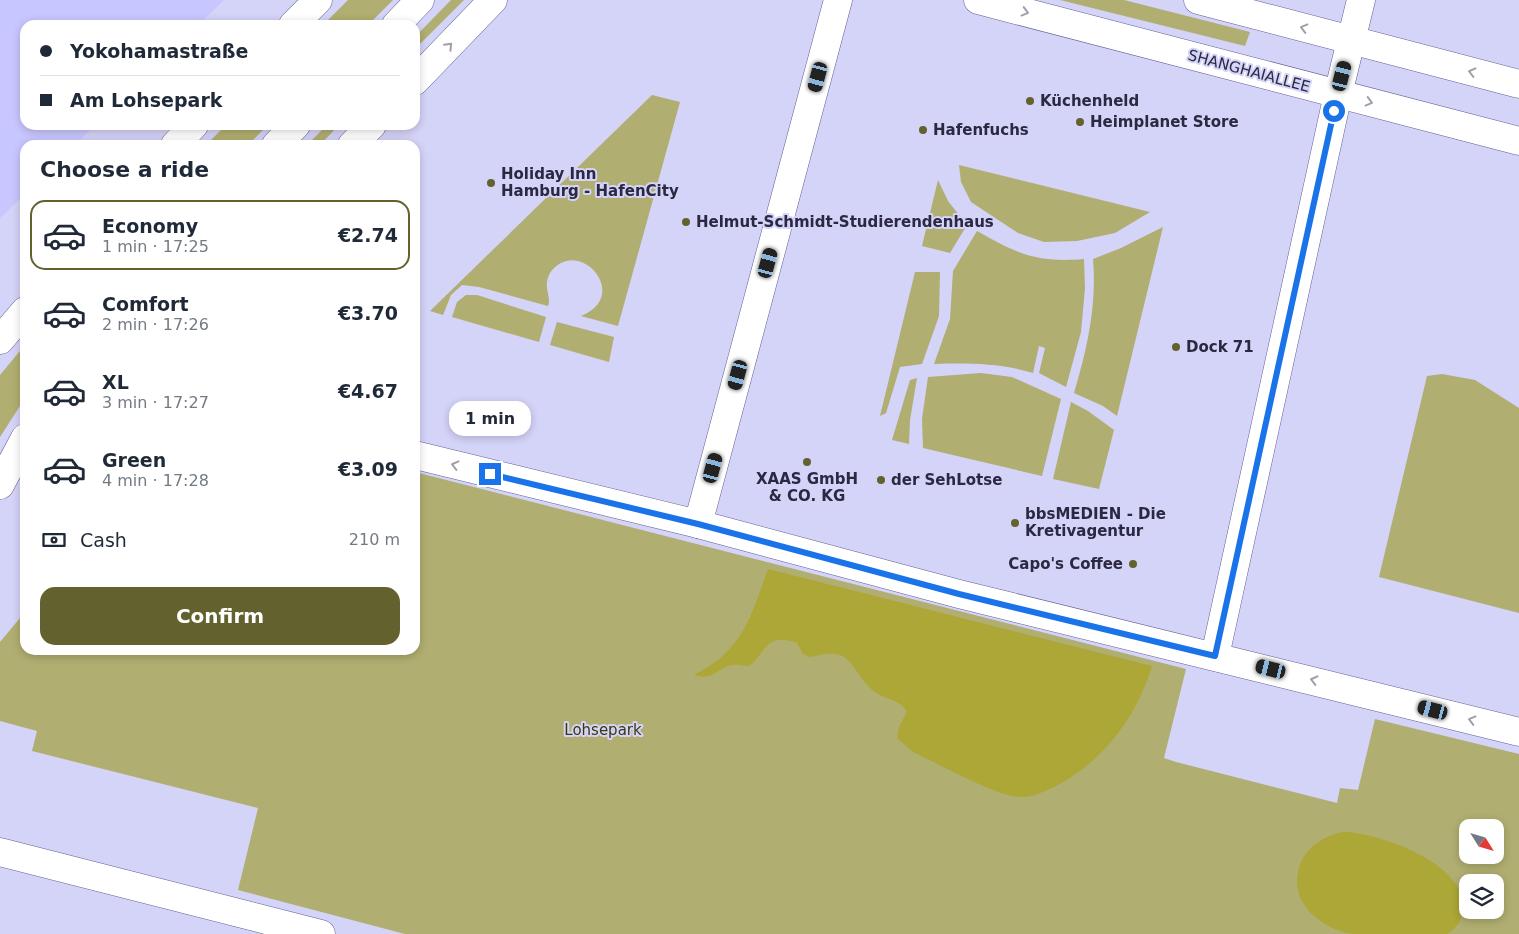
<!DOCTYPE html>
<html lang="en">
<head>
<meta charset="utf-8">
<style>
	body { margin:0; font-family:"DejaVu Sans",sans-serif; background:#f2f2f3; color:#1f2937; height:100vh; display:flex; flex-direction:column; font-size:19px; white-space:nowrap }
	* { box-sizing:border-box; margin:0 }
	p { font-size:16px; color:#747a83 }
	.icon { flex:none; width:28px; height:28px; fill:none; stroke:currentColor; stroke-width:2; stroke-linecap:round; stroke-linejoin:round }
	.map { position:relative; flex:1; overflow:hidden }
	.drawer { position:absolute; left:20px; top:140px; width:400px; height:515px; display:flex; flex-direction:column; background:#fff; border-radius:15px; box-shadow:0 2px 8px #0003 }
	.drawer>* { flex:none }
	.banner { position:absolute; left:20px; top:20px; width:400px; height:110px; border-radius:15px; box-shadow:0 2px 8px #0003; display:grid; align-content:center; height:110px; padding:0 20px; background:#fff }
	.needle { width:32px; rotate:127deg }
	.fabs { position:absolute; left:1459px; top:819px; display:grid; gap:10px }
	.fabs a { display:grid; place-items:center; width:45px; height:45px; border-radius:10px; background:#fff; box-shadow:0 2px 8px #0003; font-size:25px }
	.end { position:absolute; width:22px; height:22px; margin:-11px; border:6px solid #1a73e8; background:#fff; box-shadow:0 0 0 2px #fff }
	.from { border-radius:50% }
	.bubble { position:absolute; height:35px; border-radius:15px; background:#fff; box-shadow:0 2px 8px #0003; font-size:16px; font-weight:700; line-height:35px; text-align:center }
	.car { position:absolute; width:15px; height:30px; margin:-15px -8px; border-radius:6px; box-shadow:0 0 4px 1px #0007; background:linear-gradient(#222 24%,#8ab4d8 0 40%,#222 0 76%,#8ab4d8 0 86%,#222 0) }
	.banner b { display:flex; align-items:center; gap:18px; height:48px; font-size:19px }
	.banner b+b { border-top:1px solid #e0e1e3 }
	.banner i { width:12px; height:12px; background:#1f2937 }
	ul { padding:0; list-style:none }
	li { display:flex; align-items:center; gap:15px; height:70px; margin:0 10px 8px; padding:0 10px; border:2px solid transparent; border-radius:15px }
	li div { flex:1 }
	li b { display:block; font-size:19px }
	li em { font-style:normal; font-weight:700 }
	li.selected { border-color:#63612e }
	li>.icon { width:45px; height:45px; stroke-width:1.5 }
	h2 { padding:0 20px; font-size:22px; line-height:60px }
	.pay { display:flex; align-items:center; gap:12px; height:55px; padding:0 20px; font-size:19px }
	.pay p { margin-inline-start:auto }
	.cta { display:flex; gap:10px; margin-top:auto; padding:10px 20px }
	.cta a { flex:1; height:58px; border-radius:15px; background:#63612e; color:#fff; font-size:20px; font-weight:700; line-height:58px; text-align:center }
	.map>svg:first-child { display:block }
</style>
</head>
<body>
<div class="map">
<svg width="1519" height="934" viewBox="0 0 1519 934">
	<rect width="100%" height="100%" fill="#d4d3f8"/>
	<polygon fill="#c8c6fe" points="0,0 224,0 198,25 25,25 25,125 95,125 75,145 25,145 25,194 0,218"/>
	<g fill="#b0ae70" fill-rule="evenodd">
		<polygon points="348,0 393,0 368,25 323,25"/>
		<polygon points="451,0 464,0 415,49 415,37"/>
		<polygon points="1060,0 1124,0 1250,32 1245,46"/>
		<path d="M652 95 680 102 618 326 581 316C633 295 577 234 550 273 542 287 552 297 548 306L479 287 462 285 451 295 443 315 430 311Z"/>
		<polygon points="226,125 268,125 248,145 206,145"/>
		<polygon points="327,125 339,125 320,145 307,145"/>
		<polygon points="959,165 1150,212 1115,233 1077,241 1044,242 1018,233 971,202 961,182"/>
		<polygon points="938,180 948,201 967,225 950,253 922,246"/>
		<path d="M1163 227 1117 416 1103 406 1074 393C1087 349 1097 306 1093 259L1121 248Z"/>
		<path d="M977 231C1018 254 1036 263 1084 259L1085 288 1081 332 1066 387 1039 373 1045 348 1039 346 1033 373C1000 363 968 363 934 364L950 319 953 271Z"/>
		<polygon points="915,272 940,272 939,316 922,364 900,367 886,413 880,416"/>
		<polygon points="466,295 477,295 546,317 539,342 452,317 457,302"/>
		<polygon points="557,322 614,337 609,362 550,345"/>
		<polygon points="25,345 25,398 0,437 0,375"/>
		<polygon points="981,373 1012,377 1061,399 1042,476 923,448 922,419 928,377"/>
		<polygon points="1442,374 1475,380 1519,408 1519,613 1379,577 1427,376"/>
		<polygon points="917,378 910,420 909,444 892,440 910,380"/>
		<polygon points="1071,402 1088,411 1114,430 1099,489 1053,479"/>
		<path d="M415 472 1186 669 1164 758 1176 762 1337 803 1340 788 1358 790 1375 719 1519 754V934H405L238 890 258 808 32 751 37 731 0 721V642L25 612V650H415ZM1468 828H1495V855H1468ZM1468 882H1495V910H1468Z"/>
	</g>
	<g fill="#aca736">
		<path d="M768 569 1152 666C1136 718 1103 762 1054 787 1043 792 1031 798 1018 797 992 794 939 764 913 752L897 738 899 727 907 712C901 700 885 699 875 692 861 682 854 663 844 657 832 650 822 655 810 657L803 654 797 643C765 632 767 652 749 666 744 666 738 664 733 665 717 666 717 681 694 675 743 651 751 616 768 569Z"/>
		<path d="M1343 832C1378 832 1467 864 1463 909 1462 920 1457 928 1447 934 1426 934 1404 934 1383 934 1373 934 1362 934 1352 934 1319 928 1287 901 1300 865 1307 846 1324 836 1343 832Z"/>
	</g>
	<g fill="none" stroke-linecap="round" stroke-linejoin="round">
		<defs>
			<g id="street">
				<polyline points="415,455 698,524 959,594 1519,732"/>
				<polyline points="698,524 838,0"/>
				<polyline points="1215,656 1338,94 1361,0"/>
				<polyline points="0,852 321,934"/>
			</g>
			<g id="secondary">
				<polyline points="978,0 1519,141"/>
				<polyline points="1198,0 1519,84"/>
				<polyline points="293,25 318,0"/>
				<polyline points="396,25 420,0"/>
				<polyline points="415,81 493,0"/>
				<polyline points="175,145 194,125"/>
				<polyline points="276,145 296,125"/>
				<polyline points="352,145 372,125"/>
				<polyline points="0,340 25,311"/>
				<polyline points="0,485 25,438"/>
			</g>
		</defs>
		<use href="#street" stroke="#635f96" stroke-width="29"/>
		<use href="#secondary" stroke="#635f96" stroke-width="29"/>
		<use href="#street" stroke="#fff" stroke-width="28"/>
		<use href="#secondary" stroke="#fff" stroke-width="28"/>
	</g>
	<defs><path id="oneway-chevron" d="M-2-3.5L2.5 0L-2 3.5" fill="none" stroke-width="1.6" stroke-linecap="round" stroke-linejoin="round" transform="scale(1.25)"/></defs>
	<g stroke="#9f9faa">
		<use href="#oneway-chevron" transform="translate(1025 12) rotate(15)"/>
		<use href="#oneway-chevron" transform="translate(1304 28) rotate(-165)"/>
		<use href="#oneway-chevron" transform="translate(449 46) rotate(-46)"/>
		<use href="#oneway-chevron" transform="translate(1472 72) rotate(-166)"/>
		<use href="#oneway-chevron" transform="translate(1369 102) rotate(15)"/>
		<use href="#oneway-chevron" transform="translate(455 465) rotate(-166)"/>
		<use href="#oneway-chevron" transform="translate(1314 680) rotate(-166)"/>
		<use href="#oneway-chevron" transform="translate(1472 720) rotate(-165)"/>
	</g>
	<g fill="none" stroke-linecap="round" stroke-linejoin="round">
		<polyline stroke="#1a73e8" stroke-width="6" points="490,474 698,524 959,594 1215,656 1334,111"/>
	</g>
	<g fill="#63612e" stroke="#d4d3f8" stroke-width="2">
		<circle cx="1030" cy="101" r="5"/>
		<circle cx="1080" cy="122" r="5"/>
		<circle cx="923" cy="130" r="5"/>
		<circle cx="491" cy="183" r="5"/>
		<circle cx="686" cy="222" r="5"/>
		<circle cx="1176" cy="347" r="5"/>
		<circle cx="807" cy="462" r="5"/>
		<circle cx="881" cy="480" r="5"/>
		<circle cx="1015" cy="523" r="5"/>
		<circle cx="1133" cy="564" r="5"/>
	</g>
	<g text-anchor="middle" stroke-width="4" stroke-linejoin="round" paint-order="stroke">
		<g font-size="15" fill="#2a2941" stroke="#d4d3f8">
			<text transform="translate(1249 71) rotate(15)" y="5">SHANGHAIALLEE</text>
		</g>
		<g font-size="15" font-weight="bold" fill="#2a2941" stroke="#d4d3f8" text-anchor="start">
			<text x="1040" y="106">Küchenheld</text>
			<text x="1090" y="127">Heimplanet Store</text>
			<text x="933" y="135">Hafenfuchs</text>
			<text x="501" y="179">Holiday Inn<tspan x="501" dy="17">Hamburg - HafenCity</tspan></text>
			<text x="696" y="227">Helmut-Schmidt-Studierendenhaus</text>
			<text x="1186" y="352">Dock 71</text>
			<text x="807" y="484" text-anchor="middle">XAAS GmbH<tspan x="807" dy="17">&amp; CO. KG</tspan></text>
			<text x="891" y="485">der SehLotse</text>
			<text x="1025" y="519">bbsMEDIEN - Die<tspan x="1025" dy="17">Kretivagentur</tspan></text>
			<text x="1123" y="569" text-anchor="end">Capo's Coffee</text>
		</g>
		<g font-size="15" fill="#3a3708" stroke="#d4d3f8">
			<text x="603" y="735">Lohsepark</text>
		</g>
	</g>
</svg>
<div class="fabs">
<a><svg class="needle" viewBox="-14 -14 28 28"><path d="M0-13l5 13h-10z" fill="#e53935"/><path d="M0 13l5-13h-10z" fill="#747a83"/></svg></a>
<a><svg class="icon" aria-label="layers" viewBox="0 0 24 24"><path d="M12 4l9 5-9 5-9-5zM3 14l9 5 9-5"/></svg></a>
</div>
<i class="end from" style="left:1334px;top:111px"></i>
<i class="end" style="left:490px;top:474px"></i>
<div class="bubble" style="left:449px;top:401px;width:82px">1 min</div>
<i class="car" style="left:1342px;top:76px;rotate:14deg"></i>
<i class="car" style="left:818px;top:77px;rotate:195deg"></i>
<i class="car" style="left:768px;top:263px;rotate:15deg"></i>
<i class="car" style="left:738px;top:375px;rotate:195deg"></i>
<i class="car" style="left:713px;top:468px;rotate:15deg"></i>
<i class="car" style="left:1271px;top:669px;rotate:284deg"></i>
<i class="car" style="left:1433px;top:710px;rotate:285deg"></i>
<div class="banner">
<b><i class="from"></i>Yokohamastraße</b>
<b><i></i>Am Lohsepark</b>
</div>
<section class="drawer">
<h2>Choose a ride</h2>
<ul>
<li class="selected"><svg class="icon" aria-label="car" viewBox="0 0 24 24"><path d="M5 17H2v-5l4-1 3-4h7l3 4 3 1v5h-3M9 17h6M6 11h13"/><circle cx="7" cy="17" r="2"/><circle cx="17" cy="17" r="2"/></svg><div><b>Economy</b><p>1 min · 17:25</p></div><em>€2.74</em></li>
<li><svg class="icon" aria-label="car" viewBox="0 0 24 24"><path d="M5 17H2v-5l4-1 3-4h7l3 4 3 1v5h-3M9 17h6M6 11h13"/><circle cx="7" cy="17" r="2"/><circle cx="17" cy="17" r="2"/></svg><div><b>Comfort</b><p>2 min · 17:26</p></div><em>€3.70</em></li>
<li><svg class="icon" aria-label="car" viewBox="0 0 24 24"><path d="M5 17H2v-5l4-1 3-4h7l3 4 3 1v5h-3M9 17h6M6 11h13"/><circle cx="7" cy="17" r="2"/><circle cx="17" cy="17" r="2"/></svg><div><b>XL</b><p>3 min · 17:27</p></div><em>€4.67</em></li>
<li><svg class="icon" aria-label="car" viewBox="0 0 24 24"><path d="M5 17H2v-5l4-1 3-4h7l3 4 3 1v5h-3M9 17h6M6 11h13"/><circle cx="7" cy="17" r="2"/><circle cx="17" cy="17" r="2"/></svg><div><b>Green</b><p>4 min · 17:28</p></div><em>€3.09</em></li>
</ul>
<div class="pay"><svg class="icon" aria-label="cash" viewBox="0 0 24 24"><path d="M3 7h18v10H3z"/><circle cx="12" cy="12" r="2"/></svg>Cash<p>210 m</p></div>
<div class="cta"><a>Confirm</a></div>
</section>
</div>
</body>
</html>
